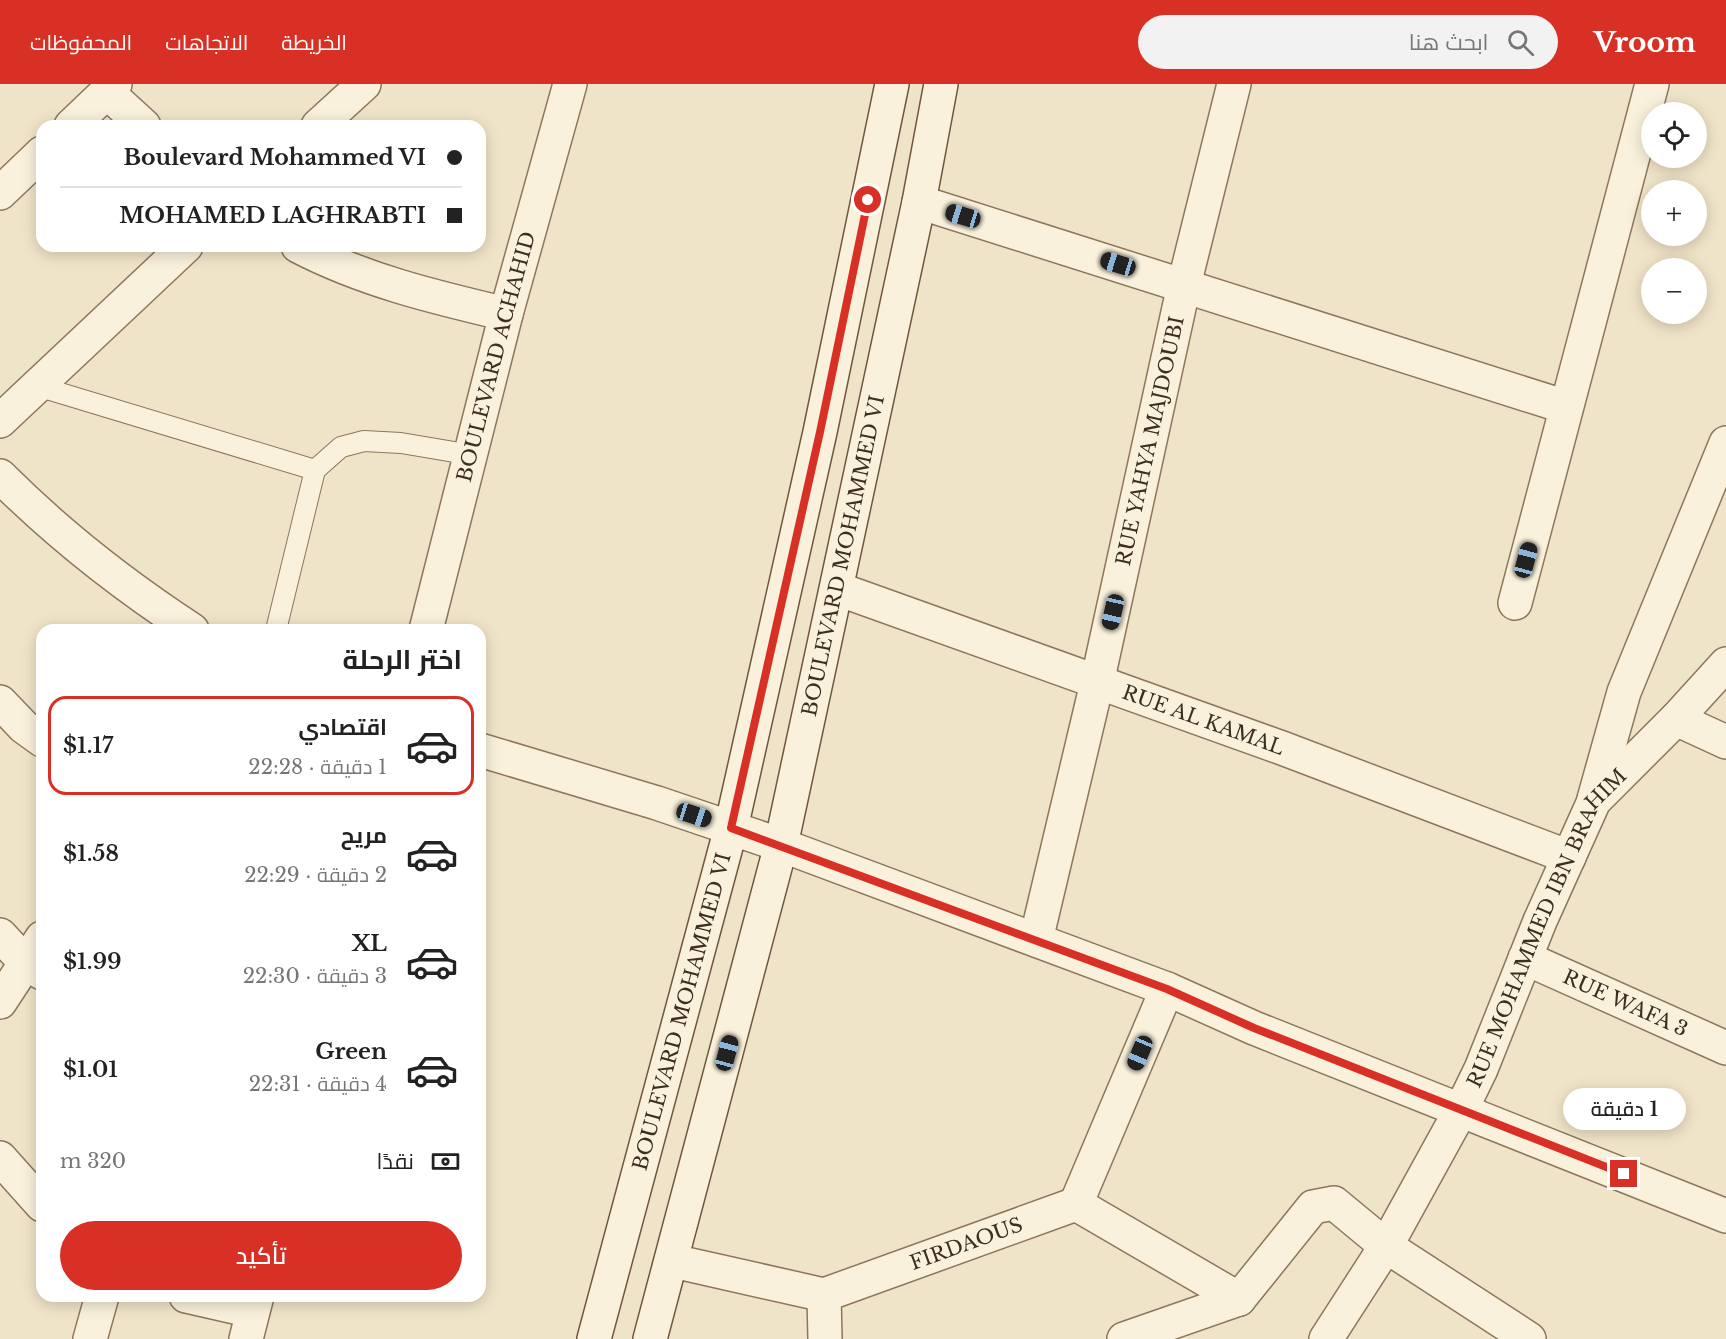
<!DOCTYPE html>
<html lang="ar">
<head>
<meta charset="utf-8">
<style>
	body { margin:0; font-family:"Libre Baskerville",Cairo,serif; background:#f2f2f2; color:#222; direction:rtl; height:100vh; display:flex; flex-direction:column; font-size:22px; white-space:nowrap }
	* { box-sizing:border-box; margin:0 }
	p { font-size:20px; color:#767676 }
	.icon { flex:none; width:33px; height:33px; fill:none; stroke:currentColor; stroke-width:2; stroke-linecap:round; stroke-linejoin:round }
	.map { position:relative; flex:1; overflow:hidden; direction:ltr }
	.panel { position:absolute; left:36px; top:540px; width:450px; height:678px; display:flex; flex-direction:column; background:#fff; border-radius:18px; box-shadow:0 3px 15px #0003; direction:rtl }
	.panel>* { flex:none }
	.top-card { position:absolute; left:36px; top:36px; width:450px; height:132px; border-radius:18px; box-shadow:0 3px 15px #0003; direction:rtl; display:grid; align-content:center; height:132px; padding:0 24px; background:#fff }
	.controls { position:absolute; left:1641px; top:18px; display:grid; gap:12px }
	.controls a { display:grid; place-items:center; width:66px; height:66px; border-radius:50%; background:#fff; box-shadow:0 3px 15px #0003; font-size:30px }
	.end { position:absolute; width:27px; height:27px; margin:-14px; border:8px solid #d93025; background:#fff; box-shadow:0 0 0 3px #fff }
	.from { border-radius:50% }
	.bubble { position:absolute; height:42px; border-radius:21px; background:#fff; box-shadow:0 3px 15px #0003; font-size:20px; font-weight:600; line-height:42px; text-align:center; direction:rtl }
	.car { position:absolute; width:18px; height:36px; margin:-18px -9px; border-radius:8px; box-shadow:0 0 4px 2px #0007; background:linear-gradient(#222 24%,#8ab4d8 0 40%,#222 0 76%,#8ab4d8 0 86%,#222 0) }
	.top-card b { display:flex; align-items:center; gap:21px; height:57px; font-size:22px }
	.top-card b+b { border-top:2px solid #e0e0e0 }
	.top-card i { width:15px; height:15px; background:#222 }
	ul { padding:0; list-style:none }
	li { display:flex; align-items:center; gap:18px; height:99px; margin:0 12px 9px; padding:0 12px; border:3px solid transparent; border-radius:18px }
	li div { flex:1 }
	li b { display:block; font-size:22px }
	li em { font-style:normal; font-weight:600 }
	li.current { border-color:#d93025 }
	li>.icon { width:54px; height:54px; stroke-width:1.5 }
	h2 { padding:0 24px; font-size:27px; line-height:72px }
	.pay { display:flex; align-items:center; gap:15px; height:66px; padding:0 24px; font-size:22px }
	.pay p { margin-inline-start:auto }
	.cta { display:flex; gap:12px; margin-top:auto; padding:12px 24px }
	.cta a { flex:1; height:69px; border-radius:36px; background:#d93025; color:#fff; font-size:24px; font-weight:600; line-height:69px; text-align:center }
	header { display:flex; align-items:center; gap:36px; box-sizing:border-box; height:84px; padding:0 30px; background:#d93025; color:#fff }
	header strong { font-size:28px }
	nav { display:flex; gap:33px; margin-inline-start:auto; font-size:21px }
	.search { width:420px; height:54px; background:#f2f2f2; display:flex; align-items:center; gap:15px; box-sizing:border-box; padding:0 21px; border-radius:33px; color:#767676; font-size:22px }
	.map>svg:first-child { display:block }
</style>
</head>
<body>
<header>
<strong>Vroom</strong>
<div class="search"><svg class="icon" aria-label="search" viewBox="0 0 24 24"><circle cx="10" cy="10" r="6"/><path d="M15 15l6 6"/></svg>ابحث هنا</div>
<nav><a>الخريطة</a><a>الاتجاهات</a><a>المحفوظات</a></nav>
</header>
<div class="map">
<svg width="1726" height="1255" viewBox="0 0 1726 1255">
	<rect width="100%" height="100%" fill="#f0e4c8"/>
	<g fill="none" stroke-linecap="round" stroke-linejoin="round">
		<defs>
			<g id="lane">
				<polyline points="37,302 315,386"/>
				<polyline points="276,546 315,386 341,363 364,357 401,359 472,371"/>
			</g>
			<g id="street">
				<polyline points="107,8 144,42"/>
				<polyline points="71,42 115,0"/>
				<polyline points="318,42 364,0"/>
				<polyline points="0,109 42,69"/>
				<polyline points="919,118 1566,323"/>
				<path d="M298 162C363 196 434 213 506 230"/>
				<polyline points="0,337 186,162"/>
				<path d="M0 392C58 450 123 501 192 546"/>
				<path id="s1" d="M838 505 1282 664 1569 773"/>
				<polyline points="1515,519 1652,0"/>
				<path id="s2" d="M426 546 506 230 570 0"/>
				<polyline points="0,618 24,643 42,656"/>
				<polyline points="1676,635 1726,658"/>
				<polyline points="480,666 657,719 781,761 1167,905 1254,944 1726,1132"/>
				<polyline points="1594,715 1624,608 1726,359"/>
				<polyline points="0,851 26,879 42,889"/>
				<path id="s3" d="M1036 856 1097 599 1184 201 1234 0"/>
				<path id="s4" d="M1525 874 1726 964"/>
				<polyline points="0,918 42,854"/>
				<polyline points="0,1074 42,1121"/>
				<polyline points="1076,1120 1167,905"/>
				<path id="s5" d="M673 1177 824 1211 1076 1120 1239 1215"/>
				<polyline points="824,1211 825,1255"/>
				<polyline points="186,1212 252,1227"/>
				<polyline points="1239,1215 1313,1123 1334,1119 1386,1162 1529,1255"/>
				<polyline points="90,1255 102,1212"/>
				<polyline points="246,1255 257,1212"/>
				<polyline points="1124,1255 1239,1215"/>
				<path id="s6" d="M1326 1255 1386 1162 1462 1024 1481 985 1540 837 1594 717 1676 635 1726 580"/>
			</g>
			<g id="secondary">
				<path id="s7" d="M594 1255 731 744 820 348 892 0"/>
				<path id="s8" d="M650 1255 781 761 919 118 941 0"/>
			</g>
		</defs>
		<use href="#lane" stroke="#8d765c" stroke-width="22"/>
		<use href="#street" stroke="#8d765c" stroke-width="36"/>
		<use href="#secondary" stroke="#6f573f" stroke-width="36"/>
		<use href="#lane" stroke="#faf1dc" stroke-width="20"/>
		<use href="#street" stroke="#faf1dc" stroke-width="33"/>
		<use href="#secondary" stroke="#faf1dc" stroke-width="33"/>
	</g>
	<g fill="none" stroke-linecap="round" stroke-linejoin="round">
		<polyline stroke="#d93025" stroke-width="8" points="868,116 820,348 731,744 1167,905 1254,944 1624,1090"/>
	</g>
	<g text-anchor="middle" stroke-width="6" stroke-linejoin="round" paint-order="stroke">
		<g font-size="20" fill="#3d2e20" stroke="#f7eed8">
			<text dy="7" stroke="none"><textPath href="#s2" startOffset="282">BOULEVARD ACHAHID</textPath></text>
			<text dy="7" stroke="none"><textPath href="#s3" startOffset="512">RUE YAHYA MAJDOUBI</textPath></text>
			<text dy="7" stroke="none"><textPath href="#s8" startOffset="807">BOULEVARD MOHAMMED VI</textPath></text>
			<text dy="7" stroke="none"><textPath href="#s1" startOffset="388">RUE AL KAMAL</textPath></text>
			<text dy="7" stroke="none"><textPath href="#s6" startOffset="468">RUE MOHAMMED IBN BRAHIM</textPath></text>
			<text dy="7" stroke="none"><textPath href="#s4" startOffset="110">RUE WAFA 3</textPath></text>
			<text dy="7" stroke="none"><textPath href="#s7" startOffset="339">BOULEVARD MOHAMMED VI</textPath></text>
			<text dy="7" stroke="none"><textPath href="#s5" startOffset="306">FIRDAOUS</textPath></text>
		</g>
	</g>
</svg>
<div class="controls">
<a><svg class="icon" aria-label="locate" viewBox="0 0 24 24"><circle cx="12" cy="12" r="6"/><path d="M12 2v4M12 18v4M2 12h4M18 12h4"/></svg></a>
<a>+</a>
<a>−</a>
</div>
<i class="end from" style="left:868px;top:116px"></i>
<i class="end" style="left:1624px;top:1090px"></i>
<div class="bubble" style="left:1563px;top:1004px;width:123px">1 دقيقة</div>
<i class="car" style="left:963px;top:132px;rotate:287deg"></i>
<i class="car" style="left:1118px;top:180px;rotate:287deg"></i>
<i class="car" style="left:1526px;top:476px;rotate:15deg"></i>
<i class="car" style="left:1113px;top:528px;rotate:193deg"></i>
<i class="car" style="left:694px;top:731px;rotate:108deg"></i>
<i class="car" style="left:727px;top:969px;rotate:15deg"></i>
<i class="car" style="left:1140px;top:969px;rotate:203deg"></i>
<div class="top-card">
<b><i class="from"></i>Boulevard Mohammed VI</b>
<b><i></i>MOHAMED LAGHRABTI</b>
</div>
<section class="panel">
<h2>اختر الرحلة</h2>
<ul>
<li class="current"><svg class="icon" aria-label="car" viewBox="0 0 24 24"><path d="M5 17H2v-5l4-1 3-4h7l3 4 3 1v5h-3M9 17h6M6 11h13"/><circle cx="7" cy="17" r="2"/><circle cx="17" cy="17" r="2"/></svg><div><b>اقتصادي</b><p>1 دقيقة · 22:28</p></div><em>$1.17</em></li>
<li><svg class="icon" aria-label="car" viewBox="0 0 24 24"><path d="M5 17H2v-5l4-1 3-4h7l3 4 3 1v5h-3M9 17h6M6 11h13"/><circle cx="7" cy="17" r="2"/><circle cx="17" cy="17" r="2"/></svg><div><b>مريح</b><p>2 دقيقة · 22:29</p></div><em>$1.58</em></li>
<li><svg class="icon" aria-label="car" viewBox="0 0 24 24"><path d="M5 17H2v-5l4-1 3-4h7l3 4 3 1v5h-3M9 17h6M6 11h13"/><circle cx="7" cy="17" r="2"/><circle cx="17" cy="17" r="2"/></svg><div><b>XL</b><p>3 دقيقة · 22:30</p></div><em>$1.99</em></li>
<li><svg class="icon" aria-label="car" viewBox="0 0 24 24"><path d="M5 17H2v-5l4-1 3-4h7l3 4 3 1v5h-3M9 17h6M6 11h13"/><circle cx="7" cy="17" r="2"/><circle cx="17" cy="17" r="2"/></svg><div><b>Green</b><p>4 دقيقة · 22:31</p></div><em>$1.01</em></li>
</ul>
<div class="pay"><svg class="icon" aria-label="cash" viewBox="0 0 24 24"><path d="M3 7h18v10H3z"/><circle cx="12" cy="12" r="2"/></svg>نقدًا<p>320 m</p></div>
<div class="cta"><a>تأكيد</a></div>
</section>
</div>
</body>
</html>
